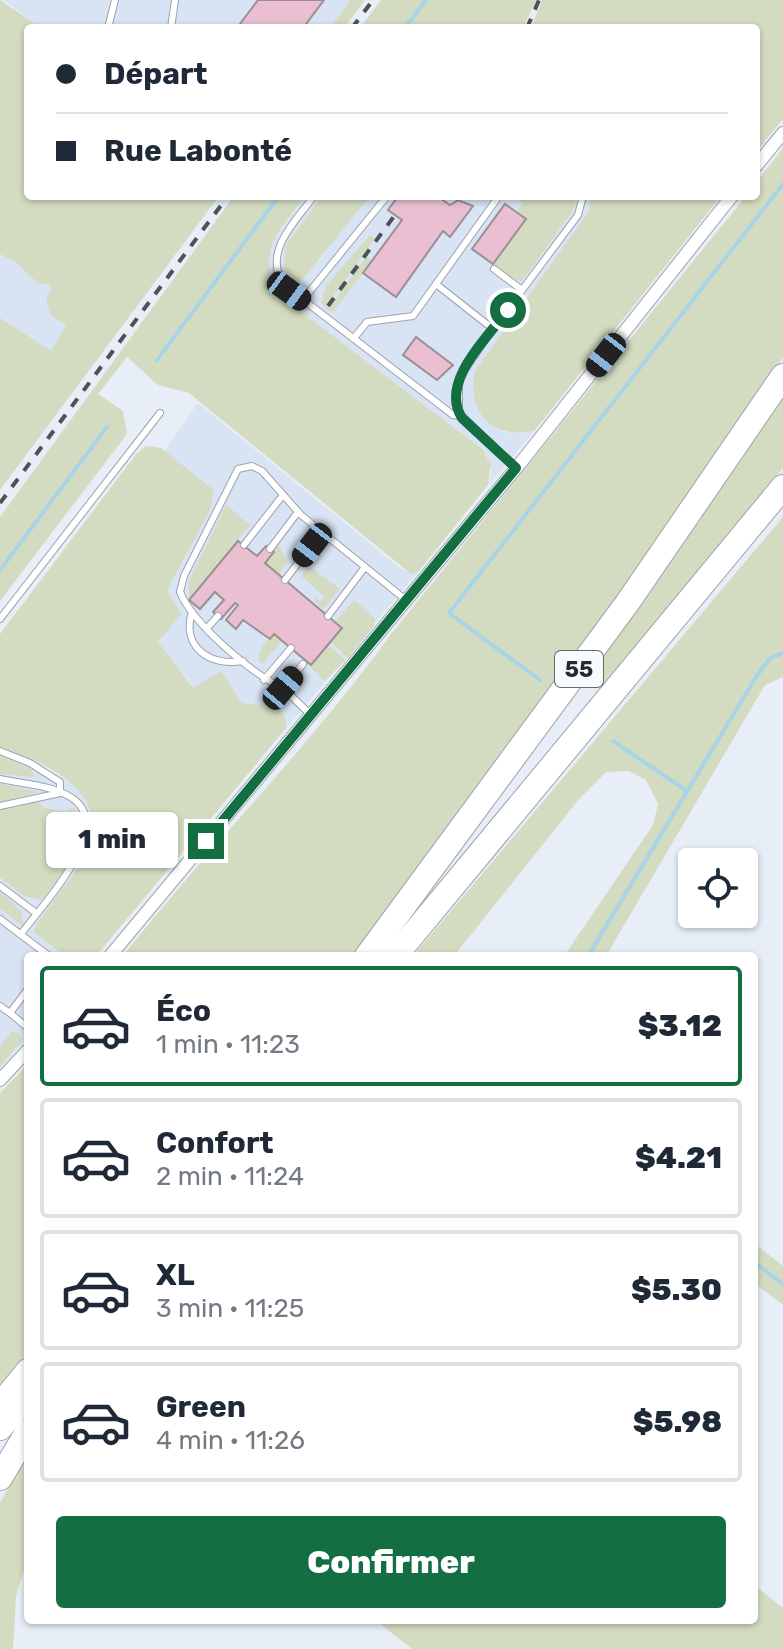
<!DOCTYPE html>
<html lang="fr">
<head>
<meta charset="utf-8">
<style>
	body { margin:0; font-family:Rubik,sans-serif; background:#f2f2f3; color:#1f2937; height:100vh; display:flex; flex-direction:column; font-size:30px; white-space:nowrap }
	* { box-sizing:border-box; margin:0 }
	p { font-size:26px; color:#747a83 }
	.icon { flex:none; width:44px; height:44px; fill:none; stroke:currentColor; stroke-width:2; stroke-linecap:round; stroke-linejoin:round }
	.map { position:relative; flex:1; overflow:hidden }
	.panel { position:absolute; left:24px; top:952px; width:734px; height:672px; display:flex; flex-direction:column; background:#fff; border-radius:8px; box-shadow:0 2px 6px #0004 }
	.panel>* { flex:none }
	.top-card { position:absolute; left:24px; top:24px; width:736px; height:176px; border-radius:8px; box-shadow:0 2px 6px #0004; display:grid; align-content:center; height:176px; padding:0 32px; background:#fff }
	.tools { position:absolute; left:678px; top:848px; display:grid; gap:16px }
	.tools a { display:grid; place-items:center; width:80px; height:80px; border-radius:8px; background:#fff; box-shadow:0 2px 6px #0004; font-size:40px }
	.end { position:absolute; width:36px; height:36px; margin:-18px; border:10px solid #136e42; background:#fff; box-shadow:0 0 0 4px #fff }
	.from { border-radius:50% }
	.bubble { position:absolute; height:56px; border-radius:8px; background:#fff; box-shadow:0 2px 6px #0004; font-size:26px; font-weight:800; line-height:56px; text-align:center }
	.car { position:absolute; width:24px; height:48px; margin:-24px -12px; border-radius:10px; box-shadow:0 0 6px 2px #0007; background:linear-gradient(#222 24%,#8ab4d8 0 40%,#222 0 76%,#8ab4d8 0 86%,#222 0) }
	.top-card b { display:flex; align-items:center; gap:28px; height:76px; font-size:30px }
	.top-card b+b { border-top:2px solid #e0e1e3 }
	.top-card i { width:20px; height:20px; background:#1f2937 }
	ul { padding:14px 0 0; list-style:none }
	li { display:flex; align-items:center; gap:24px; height:120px; margin:0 16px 12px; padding:0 16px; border:4px solid #e0e1e3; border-radius:8px }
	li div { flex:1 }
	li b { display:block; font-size:30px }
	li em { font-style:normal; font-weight:800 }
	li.current { border-color:#136e42 }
	li>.icon { width:72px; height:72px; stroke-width:1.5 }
	.action { display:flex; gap:16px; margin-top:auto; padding:16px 32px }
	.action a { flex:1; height:92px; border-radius:8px; background:#136e42; color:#fff; font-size:32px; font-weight:800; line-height:92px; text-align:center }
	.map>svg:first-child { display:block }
</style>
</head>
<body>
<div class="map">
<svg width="783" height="1649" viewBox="0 0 783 1649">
	<rect width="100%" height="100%" fill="#e7eef7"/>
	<g fill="#d8e3f3">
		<polygon points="3,0 350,0 330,28 41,28"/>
		<polygon points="305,196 592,196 588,213 490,424 503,432 520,434 535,430 488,485 492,472 488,456 275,292 267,266 267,254 273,240"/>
		<polygon points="0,238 99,314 0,448"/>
		<polygon points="198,403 400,568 411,574 418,572 287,727 283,712 273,706 243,703 194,688 158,642 180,614 167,590 214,490 164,451"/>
		<polygon points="0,747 22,754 78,788 89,802 93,822 87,852 33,932 65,956 28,956 28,1038 0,1068"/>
	</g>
	<g fill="#d3dcc0">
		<polygon points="0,0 41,28 28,28 28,196 219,196 0,490 0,318 51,351 66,325 50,314 46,299 52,288 49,284 39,284 17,263 0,254"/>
		<polygon points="350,0 365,0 344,28 330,28"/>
		<polygon points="381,0 536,0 523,28 360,28"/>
		<polygon points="542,0 783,0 783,119 756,152 756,28 531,28"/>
		<path d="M783 148V357L609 613 352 956H123C210 846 311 745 392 633L746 196H756V183Z"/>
		<path d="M234 196H305C280 231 258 247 275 292L482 449 491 463 488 485 418 572 411 574 189 393 158 385 127 357 98 394 123 411 127 434 0 601V517Z"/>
		<polygon points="322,196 370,196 300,282 296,283 284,267 286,245"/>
		<polygon points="516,196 577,196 574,209 522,281 510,278 493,264 525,220 516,212 523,203"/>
		<path d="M592 196H721L535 430C493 442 466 412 475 371L588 213Z"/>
		<polygon points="370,235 375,238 326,306 329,308 367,256 372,261 334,311 330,312 321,302 326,286"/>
		<polygon points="783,394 783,468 603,686 587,677"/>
		<path d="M146 446 161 448 214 490 209 512 167 590 181 614 158 642 193 688 221 671 242 703 273 706 283 712 287 727 96 956H65L33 932C48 903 74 879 88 849 113 793 43 761 0 747V634L137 453Z"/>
		<polygon points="226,505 250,525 189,600 189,581"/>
		<polygon points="783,517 783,677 765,685 606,956 564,956 653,825 658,804 646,780 629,771 606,772 579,799 454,956 413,956"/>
		<polygon points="278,544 287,562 279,574 265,563"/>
		<polygon points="309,566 340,589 323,609 314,601 316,598 321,602 325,597 301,576"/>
		<polygon points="354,600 375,619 374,626 348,658 331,642 342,628 335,622"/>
		<polygon points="274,634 282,641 262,664 258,659 262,647"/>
		<polygon points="328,645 346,660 325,681 310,667"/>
		<polygon points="0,755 31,769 35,777 0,774"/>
		<polygon points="0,784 39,792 0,803"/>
		<path d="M39 801 42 807 65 812 74 808C91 844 63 872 42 900L24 896 0 877V808Z"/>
		<polygon points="0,892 21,911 24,927 0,908"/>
		<polygon points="12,1031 19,1034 22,1040 0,1067 0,1046"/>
		<polygon points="28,1064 28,1353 0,1385 0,1093"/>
		<polygon points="754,1243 783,1266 783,1305 754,1283"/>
		<polygon points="28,1453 28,1558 16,1596 13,1649 0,1649 0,1503"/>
		<polygon points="754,1585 783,1608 783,1649 412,1649 375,1620 754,1620"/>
	</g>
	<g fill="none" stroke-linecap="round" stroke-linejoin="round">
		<g stroke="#a8d4e8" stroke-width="4">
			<polyline points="405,28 426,0"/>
			<polyline points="157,360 279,196"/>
			<polyline points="0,570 107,427"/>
			<polyline points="540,680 449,613 783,184"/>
			<polyline points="613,741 687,791"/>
			<polyline points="588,956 756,677 770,658 783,653"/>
			<polyline points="754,1262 783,1284"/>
		</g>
	</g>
	<g fill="#eabfd2" stroke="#9a8f93" stroke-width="2">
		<polygon points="258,0 324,0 303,28 237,28"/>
		<polygon points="391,196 437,196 450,205 458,200 473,206 450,237 443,231 396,297 363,273 402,220 388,210 396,199"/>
		<polygon points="505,204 526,219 493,264 472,249"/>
		<polygon points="416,337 453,365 437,380 403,355"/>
		<polygon points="238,541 257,556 266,546 274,552 265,563 342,628 311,665 274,634 270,639 243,620 236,629 226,620 238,605 235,603 221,619 213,612 224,600 215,592 200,609 189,600"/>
	</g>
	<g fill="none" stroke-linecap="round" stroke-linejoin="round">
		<defs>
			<g id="service">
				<polyline points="108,28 115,0"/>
				<polyline points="171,28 175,0"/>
				<path d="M314 196C295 222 262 252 284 285L453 415 460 416"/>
				<polyline points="494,269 522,290"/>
				<polyline points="436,284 493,329 459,378 459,413 516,468"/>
				<polyline points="302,301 387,196"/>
				<polyline points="493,329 578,215 583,196"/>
				<polyline points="354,338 367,322 413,316 499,196"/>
				<polyline points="244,545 283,495"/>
				<polyline points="270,549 298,512"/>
				<polyline points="285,580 322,532"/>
				<path d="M192 612C181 647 210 667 243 661"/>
				<polyline points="328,616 365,567"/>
				<polyline points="0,619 160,413"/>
				<polyline points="207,628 218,616"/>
				<polyline points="303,664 283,688 312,716"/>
				<polyline points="264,680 291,648"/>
				<path d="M283 688C252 674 193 624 180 592L184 576 238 469 252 466 262 471 301 515 406 600"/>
				<polyline points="0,751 30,763 60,782 60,793"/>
				<path d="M0 779C23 784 52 785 72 798 117 828 41 906 21 934"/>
				<polyline points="0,806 60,793"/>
				<polyline points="0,886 36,913"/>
				<polyline points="0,919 49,956"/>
				<polyline points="28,989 10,1013 28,1028"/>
				<polyline points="0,1006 10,1013"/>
			</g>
			<g id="minor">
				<polyline points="756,166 783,133"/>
				<polyline points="110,956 518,466 732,196"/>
				<polyline points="0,1080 28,1050"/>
			</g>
			<g id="motorway">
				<polyline points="367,956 628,602 783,376"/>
				<polyline points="395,956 783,487"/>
				<polyline points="0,1405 28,1371"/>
				<polyline points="0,1428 27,1397"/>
				<polyline points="0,1478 28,1431"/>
			</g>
		</defs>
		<use href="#service" stroke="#9da3ac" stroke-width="8"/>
		<use href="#minor" stroke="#9da3ac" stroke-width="14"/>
		<use href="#motorway" stroke="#9da3ac" stroke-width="26"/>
		<use href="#service" stroke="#fff" stroke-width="6"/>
		<use href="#minor" stroke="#fff" stroke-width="12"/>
		<use href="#motorway" stroke="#fff" stroke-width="24"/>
		<g stroke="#4e5156" stroke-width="4" stroke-dasharray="10 10" stroke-linecap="butt">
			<polyline points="352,28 373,0"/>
			<polyline points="527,28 539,0"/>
			<polyline points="328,306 395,215"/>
			<polyline points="0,503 228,196"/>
		</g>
	</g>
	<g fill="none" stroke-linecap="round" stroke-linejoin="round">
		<path stroke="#136e42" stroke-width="10" d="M206 841 516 468 462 418C439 382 488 337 508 310"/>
	</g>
	<g text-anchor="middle" stroke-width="8" stroke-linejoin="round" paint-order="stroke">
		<rect fill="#f8fbfe" stroke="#66696c" stroke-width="2" x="555" y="651" width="48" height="36" rx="6"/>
		<g font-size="22" font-weight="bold" fill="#282b2e">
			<text x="579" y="677">55</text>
		</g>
	</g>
</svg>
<div class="tools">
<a><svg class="icon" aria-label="locate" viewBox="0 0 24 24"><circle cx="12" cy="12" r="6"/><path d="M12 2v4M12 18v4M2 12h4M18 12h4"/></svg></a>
</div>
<i class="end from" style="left:508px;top:310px"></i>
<i class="end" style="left:206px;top:841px"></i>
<div class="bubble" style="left:46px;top:812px;width:132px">1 min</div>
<i class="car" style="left:289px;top:291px;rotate:126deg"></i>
<i class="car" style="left:606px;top:355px;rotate:218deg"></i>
<i class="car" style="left:312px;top:545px;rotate:218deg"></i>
<i class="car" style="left:283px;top:688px;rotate:40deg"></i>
<div class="top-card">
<b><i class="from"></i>Départ</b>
<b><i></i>Rue Labonté</b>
</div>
<section class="panel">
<ul>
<li class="current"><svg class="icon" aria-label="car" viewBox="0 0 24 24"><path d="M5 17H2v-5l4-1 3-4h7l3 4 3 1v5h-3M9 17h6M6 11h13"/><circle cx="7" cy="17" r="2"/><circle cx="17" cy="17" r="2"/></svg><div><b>Éco</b><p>1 min · 11:23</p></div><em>$3.12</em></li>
<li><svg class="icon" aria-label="car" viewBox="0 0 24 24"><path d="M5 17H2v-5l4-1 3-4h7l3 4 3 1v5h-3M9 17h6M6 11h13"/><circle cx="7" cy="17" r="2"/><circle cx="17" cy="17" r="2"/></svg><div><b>Confort</b><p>2 min · 11:24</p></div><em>$4.21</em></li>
<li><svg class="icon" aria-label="car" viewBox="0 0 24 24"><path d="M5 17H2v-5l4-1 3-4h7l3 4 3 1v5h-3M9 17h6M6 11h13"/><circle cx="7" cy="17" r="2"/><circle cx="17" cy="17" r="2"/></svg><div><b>XL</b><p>3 min · 11:25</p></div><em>$5.30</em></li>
<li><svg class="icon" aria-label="car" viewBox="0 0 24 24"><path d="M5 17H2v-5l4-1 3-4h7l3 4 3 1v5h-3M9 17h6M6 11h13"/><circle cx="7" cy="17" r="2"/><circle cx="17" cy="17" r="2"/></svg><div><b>Green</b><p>4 min · 11:26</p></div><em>$5.98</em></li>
</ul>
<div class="action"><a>Confirmer</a></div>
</section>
</div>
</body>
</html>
